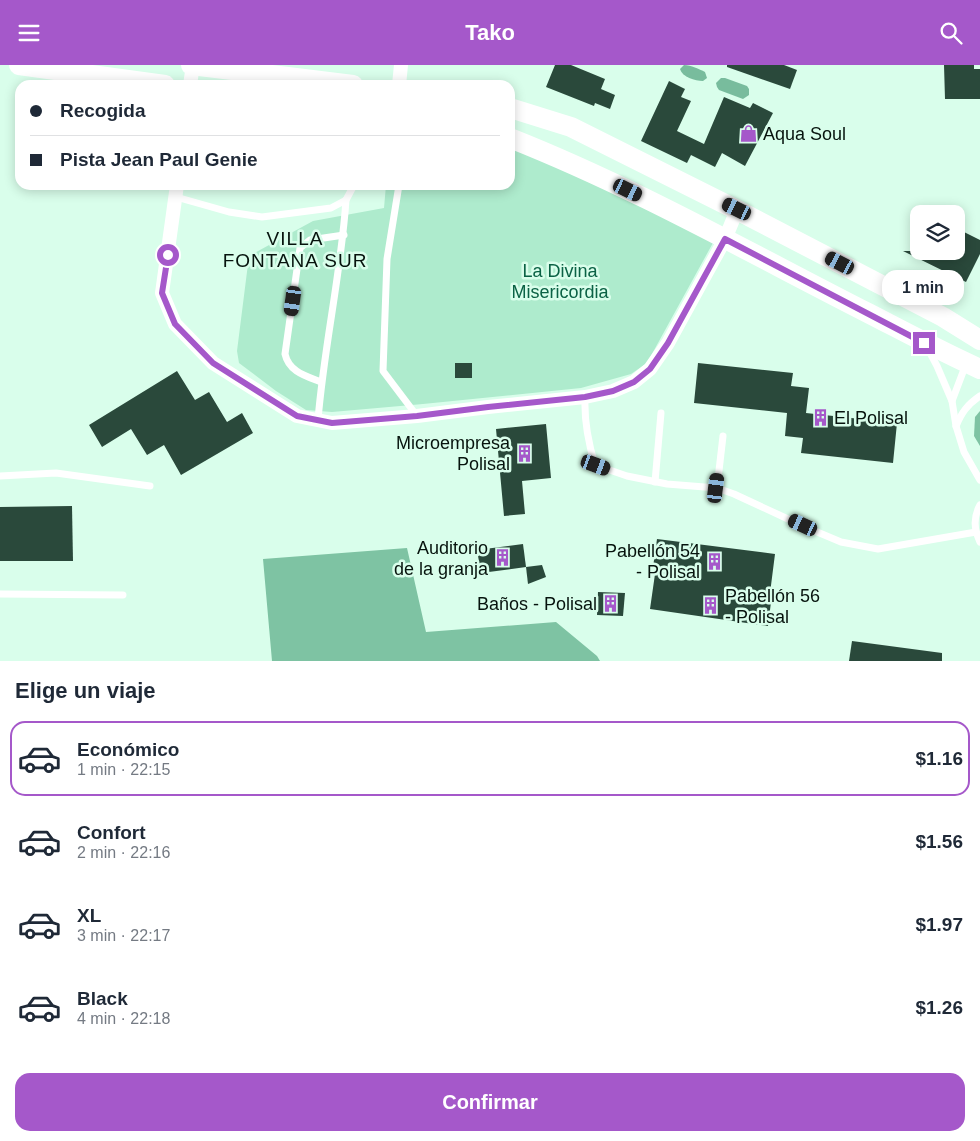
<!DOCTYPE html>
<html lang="es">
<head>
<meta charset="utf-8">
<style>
	body { margin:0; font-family:Helvetica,sans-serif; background:#f2f2f3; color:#1f2937; height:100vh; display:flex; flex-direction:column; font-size:19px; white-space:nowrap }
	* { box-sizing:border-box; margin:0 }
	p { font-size:16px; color:#747a83 }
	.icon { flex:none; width:28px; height:28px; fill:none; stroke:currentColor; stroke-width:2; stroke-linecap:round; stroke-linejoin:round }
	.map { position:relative; height:596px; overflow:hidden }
	.drawer { display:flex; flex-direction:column; background:#fff; flex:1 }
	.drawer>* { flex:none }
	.guide { position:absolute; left:15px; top:15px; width:500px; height:110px; border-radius:15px; box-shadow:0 2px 12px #0003; display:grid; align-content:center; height:110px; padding:0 15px; background:#fff }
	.controls { position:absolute; left:910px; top:140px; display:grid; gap:10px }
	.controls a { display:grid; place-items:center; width:55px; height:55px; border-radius:10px; background:#fff; box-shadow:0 2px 12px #0003; font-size:25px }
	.end { position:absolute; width:22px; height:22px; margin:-11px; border:6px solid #a558ca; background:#fff; box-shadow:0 0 0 2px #fff }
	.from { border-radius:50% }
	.bubble { position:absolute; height:35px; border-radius:15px; background:#fff; box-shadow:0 2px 12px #0003; font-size:16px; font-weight:700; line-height:35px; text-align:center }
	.car { position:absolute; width:15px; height:30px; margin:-15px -8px; border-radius:6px; box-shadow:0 0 4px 1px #0007; background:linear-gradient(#222 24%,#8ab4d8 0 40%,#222 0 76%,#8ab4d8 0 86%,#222 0) }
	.guide b { display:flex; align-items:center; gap:18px; height:48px; font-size:19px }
	.guide b+b { border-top:1px solid #e0e1e3 }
	.guide i { width:12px; height:12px; background:#1f2937 }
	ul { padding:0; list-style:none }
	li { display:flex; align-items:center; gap:15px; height:75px; margin:0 10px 8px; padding:0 5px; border:2px solid transparent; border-radius:15px }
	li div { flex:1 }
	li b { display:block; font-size:19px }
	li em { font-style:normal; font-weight:700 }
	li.on { border-color:#a558ca }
	li>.icon { width:45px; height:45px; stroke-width:1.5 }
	h2 { padding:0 15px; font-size:22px; line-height:60px }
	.button { display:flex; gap:10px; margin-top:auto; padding:10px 15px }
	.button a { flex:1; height:58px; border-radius:15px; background:#a558ca; color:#fff; font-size:20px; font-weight:700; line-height:58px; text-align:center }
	header { display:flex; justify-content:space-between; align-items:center; height:65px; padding:0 15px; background:#a558ca; color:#fff; font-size:22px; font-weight:700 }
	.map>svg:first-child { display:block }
</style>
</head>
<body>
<header><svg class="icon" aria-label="menu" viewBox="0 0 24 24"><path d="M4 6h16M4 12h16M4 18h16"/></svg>Tako<svg class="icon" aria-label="search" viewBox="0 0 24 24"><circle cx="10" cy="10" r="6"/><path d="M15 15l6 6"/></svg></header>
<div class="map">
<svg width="980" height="596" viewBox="0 0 980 596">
	<rect width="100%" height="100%" fill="#d9feeb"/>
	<polygon fill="#aeebcd" points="510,79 714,176 647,298 631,309 581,323 423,339 332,347 306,345 276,326 239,298 237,286 249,191 313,156 384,143 386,120 510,120"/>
	<g fill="#7ec3a3">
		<polygon points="980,346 980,381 974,371 975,352"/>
		<polygon points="407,483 426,567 556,557 597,591 600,596 272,596 263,494"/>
	</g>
	<g fill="#78bc9d">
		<path d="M684 0C691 0 699 4 705 7L707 13 703 16C695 16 682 12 680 4Z"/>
		<polygon points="721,13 725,13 747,21 749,24 749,30 743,34 719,25 717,22 716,18"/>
	</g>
	<g fill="#2a493b">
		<polygon points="555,0 571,0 605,14 601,24 615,30 610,44 595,38 594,41 546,22"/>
		<polygon points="727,0 784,0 797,5 790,24 727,2"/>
		<polygon points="944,0 974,0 974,4 980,4 980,34 945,34"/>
		<polygon points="669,16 685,24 681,32 691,36 677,66 704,79 724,32 750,43 753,38 773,48 745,101 722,88 715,102 691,90 687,98 641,76"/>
		<polygon points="956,163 980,175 980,189 966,217 903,186 956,186"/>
		<rect x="455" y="298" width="17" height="15"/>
		<polygon points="698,298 793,308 791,321 809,323 806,348 897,358 893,398 801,388 803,373 785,371 787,348 694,338"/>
		<polygon points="177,306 195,335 209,327 227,357 242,348 253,368 181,410 164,380 147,390 131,364 102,382 89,360"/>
		<polygon points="546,359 551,413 522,416 525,449 504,451 496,364"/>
		<polygon points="72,441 73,496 0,496 0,442"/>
		<polygon points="657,474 775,489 769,536 771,537 768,561 650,544 656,502 653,502"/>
		<polygon points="523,479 526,502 481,508 477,485"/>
		<polygon points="542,500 546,512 528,519 526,502"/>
		<polygon points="598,527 625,528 623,551 597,550"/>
		<polygon points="852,576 942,588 942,596 849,596"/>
	</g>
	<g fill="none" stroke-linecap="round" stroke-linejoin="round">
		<g stroke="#fff" stroke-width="7">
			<polyline points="399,120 387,194 383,306 417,351"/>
			<polyline points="176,132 229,147 262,152 331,143 346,135 354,120"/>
			<polyline points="928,284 937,301 952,336"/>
			<polyline points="966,299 952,336 956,361 964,387 980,415"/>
			<path d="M321 317C306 311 289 307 285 289L300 183 310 175 344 170"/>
			<path d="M585 332C584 357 588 377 595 400L627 411 667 419 717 423 734 429 803 461 841 477 878 484 976 467"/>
			<path d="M318 355C324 281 341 209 346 135"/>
			<path d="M956 361C962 347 967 340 980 331"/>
			<polyline points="0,411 56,408 150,421"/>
			<polyline points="655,417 661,348"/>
			<polyline points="717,423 723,371"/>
			<path d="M980 440C973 453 974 464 980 477"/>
			<polyline points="0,529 123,530"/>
		</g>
		<g stroke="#fff" stroke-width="14">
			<polyline points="190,20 193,0"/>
			<polyline points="399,20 401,0"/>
			<polyline points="177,120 162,228 175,259 213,298 297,351 332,358 417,351 488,342 585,332 613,326 634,317 650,304 668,278 725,174 737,145"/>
		</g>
		<g stroke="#fff" stroke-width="20">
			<polyline points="19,0 165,20"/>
			<polyline points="191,0 353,20"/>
			<polyline points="510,43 571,62 737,145 943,252 980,275"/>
			<path d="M510 73C634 122 750 188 868 248 905 267 942 287 980 304"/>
		</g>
	</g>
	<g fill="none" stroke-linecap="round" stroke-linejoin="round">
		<polyline stroke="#a558ca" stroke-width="6" points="168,190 162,228 175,259 213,298 297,351 332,358 417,351 488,342 585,332 613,326 634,317 650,304 668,278 725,174 924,278"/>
	</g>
	<defs>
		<symbol id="shop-bare" viewBox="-9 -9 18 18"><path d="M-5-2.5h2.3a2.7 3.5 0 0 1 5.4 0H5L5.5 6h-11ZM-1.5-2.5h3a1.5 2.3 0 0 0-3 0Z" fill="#a558ca" stroke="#d9feeb" stroke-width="2.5" paint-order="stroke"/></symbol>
		<symbol id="building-bare" viewBox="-9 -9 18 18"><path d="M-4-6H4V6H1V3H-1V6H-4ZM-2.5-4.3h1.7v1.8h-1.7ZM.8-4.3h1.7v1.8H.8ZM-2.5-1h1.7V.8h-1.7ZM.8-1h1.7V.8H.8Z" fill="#a558ca" stroke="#d9feeb" stroke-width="2.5" paint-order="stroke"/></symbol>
	</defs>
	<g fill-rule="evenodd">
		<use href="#shop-bare" x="736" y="56" width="25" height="25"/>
		<use href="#building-bare" x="808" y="340" width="25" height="25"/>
		<use href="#building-bare" x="512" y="376" width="25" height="25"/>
		<use href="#building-bare" x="490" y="480" width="25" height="25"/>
		<use href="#building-bare" x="702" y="484" width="25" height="25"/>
		<use href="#building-bare" x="598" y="526" width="25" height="25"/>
		<use href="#building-bare" x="698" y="528" width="25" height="25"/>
	</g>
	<g text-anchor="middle" stroke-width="5" stroke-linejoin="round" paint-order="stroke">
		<g font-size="18" fill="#06130d" stroke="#d9feeb" text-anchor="end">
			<text x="763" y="75" text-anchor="start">Aqua Soul</text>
			<text x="834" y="359" text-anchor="start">El Polisal</text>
			<text x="510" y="384">Microempresa<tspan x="510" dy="21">Polisal</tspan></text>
			<text x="488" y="489">Auditorio<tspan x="488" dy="21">de la granja</tspan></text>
			<text x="700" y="492">Pabellón 54<tspan x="700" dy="21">- Polisal</tspan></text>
			<text x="725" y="537" text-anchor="start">Pabellón 56<tspan x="725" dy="21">- Polisal</tspan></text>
			<text x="597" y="545">Baños - Polisal</text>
		</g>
		<g font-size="18" fill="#0b6245" stroke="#d9feeb">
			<text x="560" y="212">La Divina<tspan x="560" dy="21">Misericordia</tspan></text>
		</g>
		<g font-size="19" letter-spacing="1" fill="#06130d" stroke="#d9feeb">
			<text x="295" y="180">VILLA<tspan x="295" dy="22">FONTANA SUR</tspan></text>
		</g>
	</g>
</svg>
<div class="controls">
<a><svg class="icon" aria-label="layers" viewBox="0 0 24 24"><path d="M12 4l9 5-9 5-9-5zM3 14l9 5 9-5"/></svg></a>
</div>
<i class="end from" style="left:168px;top:190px"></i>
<i class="end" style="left:924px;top:278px"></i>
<div class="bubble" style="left:882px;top:205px;width:82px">1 min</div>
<i class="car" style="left:628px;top:125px;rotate:116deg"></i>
<i class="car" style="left:737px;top:144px;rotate:296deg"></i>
<i class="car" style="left:840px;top:198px;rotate:297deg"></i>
<i class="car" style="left:293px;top:236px;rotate:188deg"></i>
<i class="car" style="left:596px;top:400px;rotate:110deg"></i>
<i class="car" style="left:716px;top:423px;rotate:7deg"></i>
<i class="car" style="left:803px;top:460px;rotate:295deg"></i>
<div class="guide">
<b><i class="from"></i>Recogida</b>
<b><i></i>Pista Jean Paul Genie</b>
</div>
</div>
<section class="drawer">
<h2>Elige un viaje</h2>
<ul>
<li class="on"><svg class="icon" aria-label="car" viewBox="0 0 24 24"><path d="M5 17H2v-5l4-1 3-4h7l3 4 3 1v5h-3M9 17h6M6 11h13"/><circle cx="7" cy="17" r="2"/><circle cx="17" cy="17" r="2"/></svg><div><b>Económico</b><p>1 min · 22:15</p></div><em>$1.16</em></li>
<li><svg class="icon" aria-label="car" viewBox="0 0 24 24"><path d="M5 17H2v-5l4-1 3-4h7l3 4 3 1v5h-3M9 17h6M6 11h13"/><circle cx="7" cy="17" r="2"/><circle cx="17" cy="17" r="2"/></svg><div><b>Confort</b><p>2 min · 22:16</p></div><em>$1.56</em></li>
<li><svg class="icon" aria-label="car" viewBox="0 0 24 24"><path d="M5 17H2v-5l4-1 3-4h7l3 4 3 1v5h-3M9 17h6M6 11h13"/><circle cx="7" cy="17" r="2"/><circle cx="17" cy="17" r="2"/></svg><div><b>XL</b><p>3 min · 22:17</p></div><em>$1.97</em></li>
<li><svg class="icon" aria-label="car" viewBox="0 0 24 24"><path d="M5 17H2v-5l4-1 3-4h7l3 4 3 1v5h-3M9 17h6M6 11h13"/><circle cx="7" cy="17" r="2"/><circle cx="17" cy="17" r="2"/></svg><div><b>Black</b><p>4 min · 22:18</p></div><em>$1.26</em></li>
</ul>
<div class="button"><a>Confirmar</a></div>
</section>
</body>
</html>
